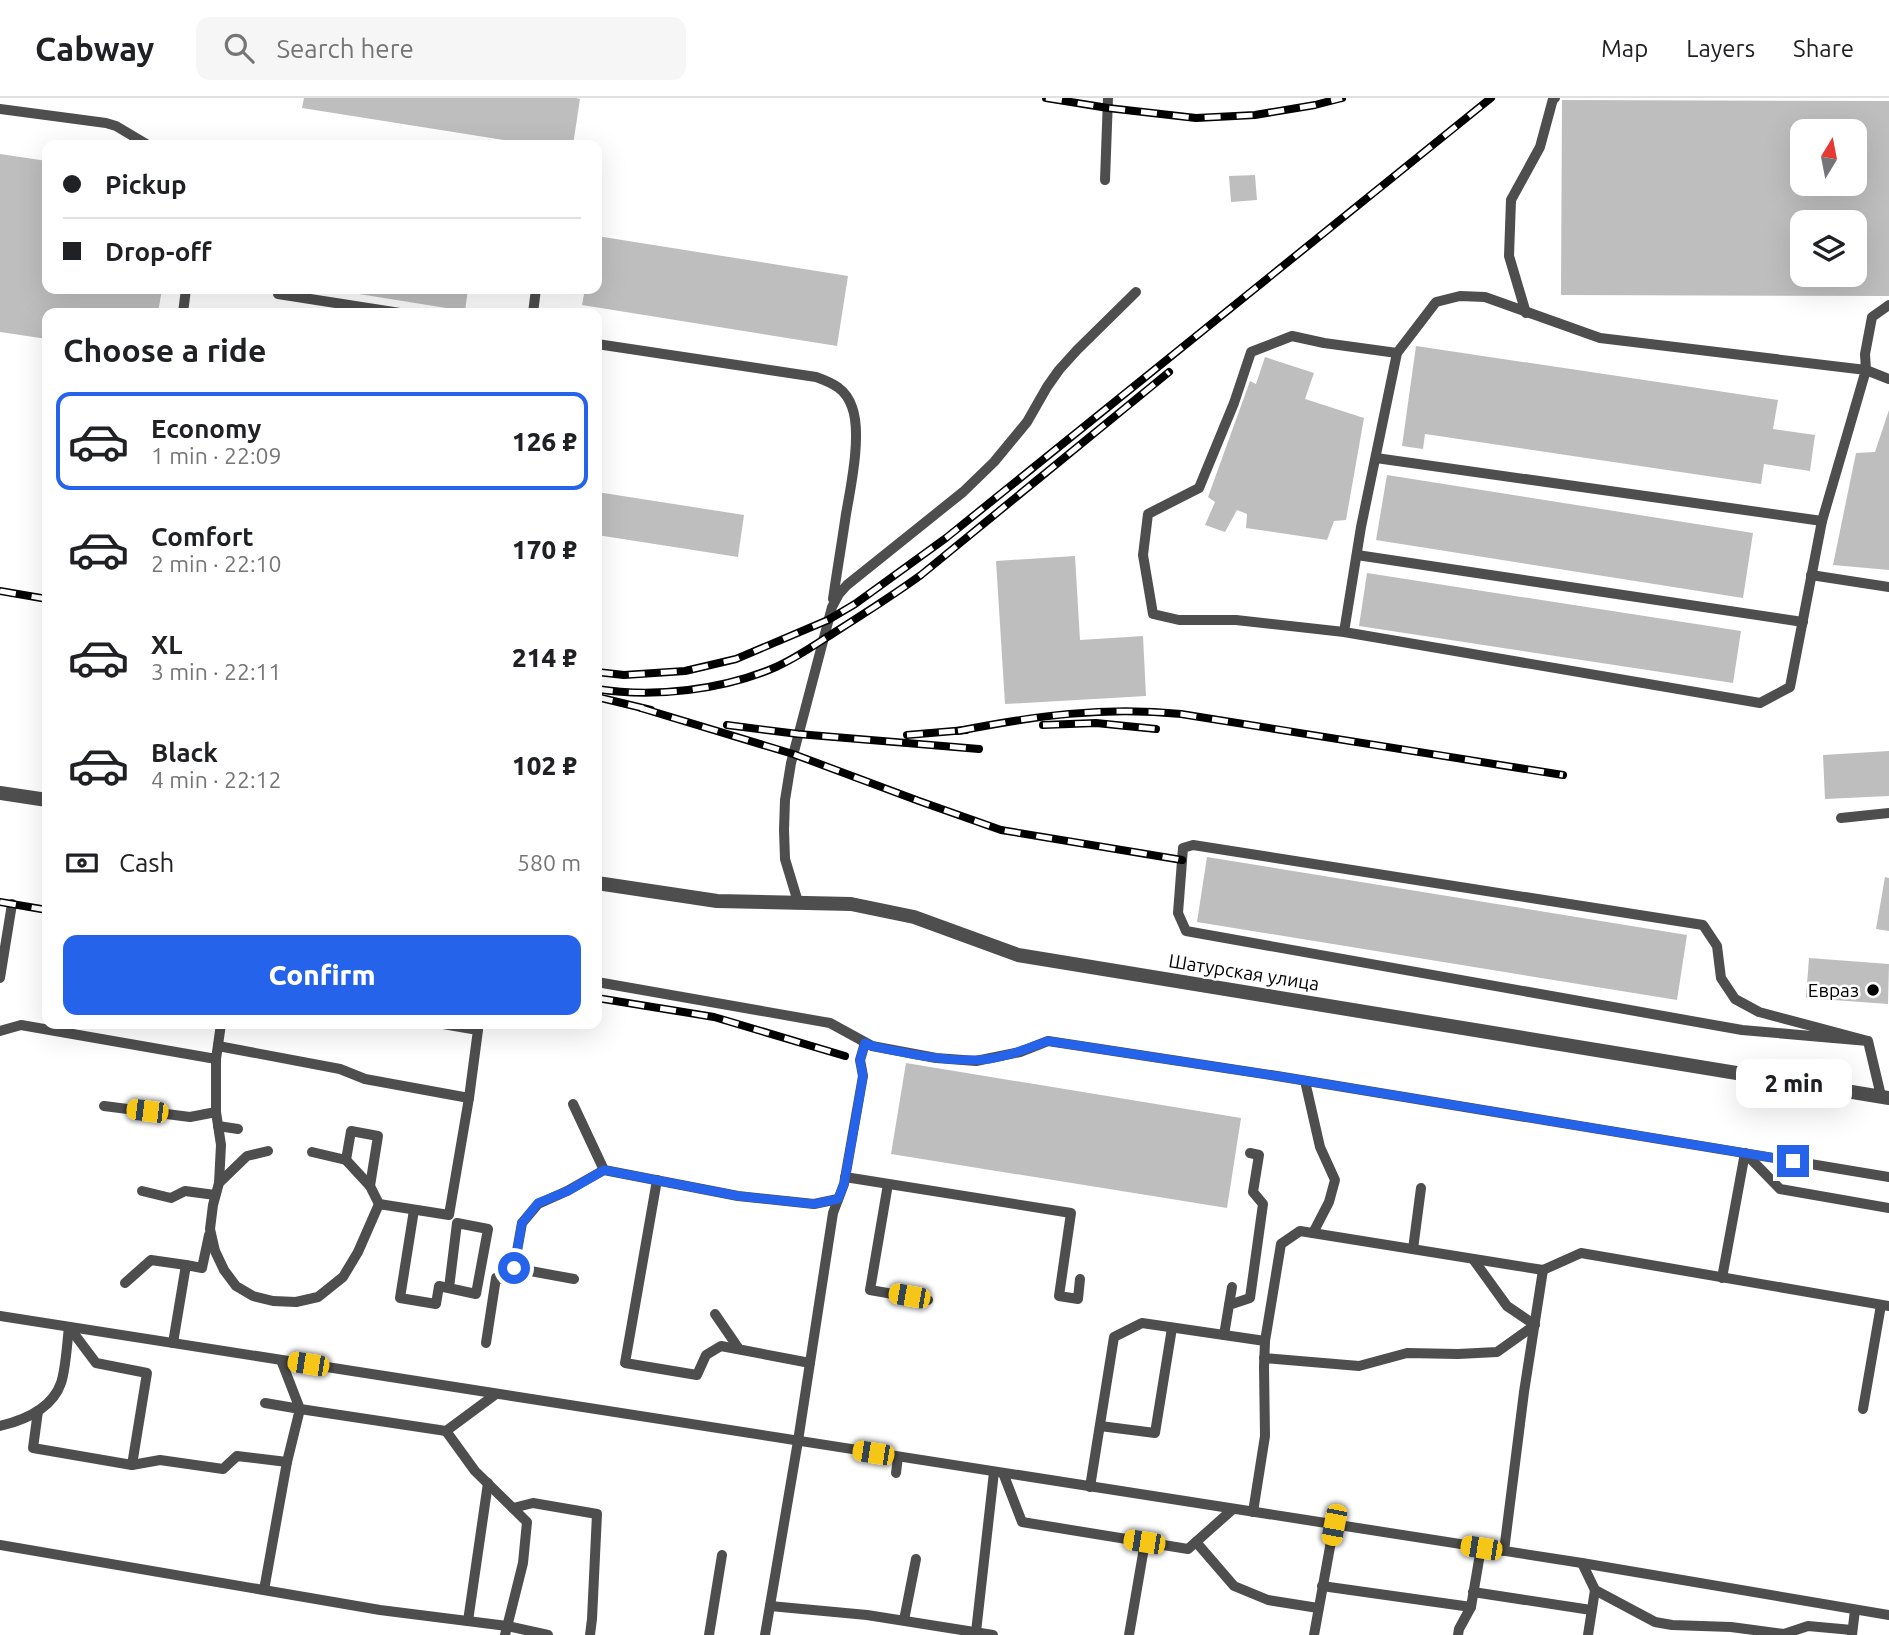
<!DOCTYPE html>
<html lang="en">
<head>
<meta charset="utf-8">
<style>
	body { margin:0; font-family:Ubuntu,sans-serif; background:#f6f6f6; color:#202124; height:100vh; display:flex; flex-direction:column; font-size:26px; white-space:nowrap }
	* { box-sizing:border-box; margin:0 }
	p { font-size:23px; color:#757577 }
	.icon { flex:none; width:38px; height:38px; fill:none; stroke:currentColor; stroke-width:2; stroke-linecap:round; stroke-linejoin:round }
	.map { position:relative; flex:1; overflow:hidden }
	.panel { position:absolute; left:42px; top:210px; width:560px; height:721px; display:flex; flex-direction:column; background:#fff; border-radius:14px; box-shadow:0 7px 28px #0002 }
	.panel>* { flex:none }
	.banner { position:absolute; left:42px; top:42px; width:560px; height:154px; border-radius:14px; box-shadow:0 7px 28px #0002; display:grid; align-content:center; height:154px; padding:0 21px; background:#fff }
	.needle { width:46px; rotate:10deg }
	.tools { position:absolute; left:1790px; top:21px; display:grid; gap:14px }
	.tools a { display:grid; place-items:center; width:77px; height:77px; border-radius:14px; background:#fff; box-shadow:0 7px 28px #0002; font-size:35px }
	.end { position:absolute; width:32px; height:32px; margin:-16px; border:9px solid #2563eb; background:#fff; box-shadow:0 0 0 4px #fff }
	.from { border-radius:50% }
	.bubble { position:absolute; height:49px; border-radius:14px; background:#fff; box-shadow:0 7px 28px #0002; font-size:23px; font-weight:800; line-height:49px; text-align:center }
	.car { position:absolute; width:21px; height:42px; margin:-21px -10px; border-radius:9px; box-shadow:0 0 5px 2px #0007; background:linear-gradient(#f5c518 24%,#345 0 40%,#f5c518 0 76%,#345 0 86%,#f5c518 0) }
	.banner b { display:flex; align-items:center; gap:24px; height:66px; font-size:26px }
	.banner b+b { border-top:2px solid #e0e0e0 }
	.banner i { width:18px; height:18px; background:#202124 }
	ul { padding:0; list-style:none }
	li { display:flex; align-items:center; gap:21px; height:98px; margin:0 14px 10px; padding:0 7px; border:4px solid transparent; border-radius:14px }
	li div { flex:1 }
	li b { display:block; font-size:26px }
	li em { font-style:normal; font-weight:800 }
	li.selected { border-color:#2563eb }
	li>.icon { width:63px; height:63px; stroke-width:1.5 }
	h2 { padding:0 21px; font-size:32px; line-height:84px }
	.pay { display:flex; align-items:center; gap:18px; height:77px; padding:0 21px; font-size:26px }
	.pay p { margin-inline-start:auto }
	.primary-button { display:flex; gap:14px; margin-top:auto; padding:14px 21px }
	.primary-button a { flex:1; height:80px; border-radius:14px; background:#2563eb; color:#fff; font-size:28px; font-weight:800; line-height:80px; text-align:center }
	header { display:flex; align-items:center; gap:42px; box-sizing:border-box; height:98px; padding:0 35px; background:#fff; border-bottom:2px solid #e0e0e0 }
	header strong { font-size:33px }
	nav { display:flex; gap:38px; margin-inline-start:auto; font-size:24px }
	.search { width:490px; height:63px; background:#f6f6f6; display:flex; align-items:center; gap:18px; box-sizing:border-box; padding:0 24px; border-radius:14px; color:#757577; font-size:26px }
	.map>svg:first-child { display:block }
</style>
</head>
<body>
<header>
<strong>Cabway</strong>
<div class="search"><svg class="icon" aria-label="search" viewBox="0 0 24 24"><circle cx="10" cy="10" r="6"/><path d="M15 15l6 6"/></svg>Search here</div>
<nav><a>Map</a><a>Layers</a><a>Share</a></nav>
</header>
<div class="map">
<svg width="1889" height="1537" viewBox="0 0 1889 1537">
	<rect width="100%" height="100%" fill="#fff"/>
	<g fill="#bebebe" fill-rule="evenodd">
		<polygon points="304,0 576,0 580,1 573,47 536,47 302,10"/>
		<path d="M1562 2 1889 3V198L1561 197ZM1802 33H1855V86H1802ZM1802 124H1855V177H1802Z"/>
		<polygon points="0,56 47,63 47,191 162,191 158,215 47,215 47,241 0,234"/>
		<polygon points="1255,77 1257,102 1231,104 1229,78"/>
		<polygon points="597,138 848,178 837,248 582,207 585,191 597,191"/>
		<polygon points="334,191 468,191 465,213 334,192"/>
		<polygon points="1416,248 1778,302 1773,331 1815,337 1810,373 1764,366 1761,386 1425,336 1423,351 1402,348"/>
		<polygon points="1265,259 1314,275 1305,301 1364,320 1346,422 1334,423 1327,442 1246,430 1247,416 1237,412 1225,434 1205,427 1215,404 1208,399 1250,283 1256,286"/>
		<polygon points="1889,312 1889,472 1833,467 1856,355 1875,354"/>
		<polygon points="1387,377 1753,435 1743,500 1376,442"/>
		<polygon points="597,394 744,417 738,459 597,437"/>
		<polygon points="1075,458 1080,542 1143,538 1146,598 1005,606 996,463"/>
		<polygon points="1367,475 1741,533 1733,585 1359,528"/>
		<polygon points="1889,653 1889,698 1825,701 1823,657"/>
		<polygon points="1207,759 1687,837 1677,902 1197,824"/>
		<polygon points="1885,779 1889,780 1889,833 1876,831"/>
		<polygon points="1809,860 1889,866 1888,906 1806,900"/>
		<polygon points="906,965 1241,1020 1227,1110 891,1056"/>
	</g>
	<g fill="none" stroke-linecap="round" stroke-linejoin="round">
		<g stroke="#4e4e4e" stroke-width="10">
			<polyline points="0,11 106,25 116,28 148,47"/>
			<polyline points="1105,82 1108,0"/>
			<polyline points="278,196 400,215"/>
			<polyline points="1889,207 1872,219 1865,256 1866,272 1822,423 1790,589 1760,605 1344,534 1361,429 1397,255 1436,204 1460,198 1485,199 1600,240 1866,272 1889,281"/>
			<polyline points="183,215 186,191"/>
			<polyline points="533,215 536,191"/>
			<polyline points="1526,215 1509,158 1511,102 1540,49 1553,1 1555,0"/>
			<path d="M597 246 816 279C833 285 846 291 852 309 862 335 851 388 846 416 842 444 837 473 833 501"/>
			<polyline points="1376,360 1822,423"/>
			<polyline points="1357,457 1803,524"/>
			<polyline points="1811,477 1889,489"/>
			<polyline points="1344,534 1236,522 1179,522 1153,516 1143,457 1148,416 1199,390 1234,305 1251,254 1292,238 1324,245 1397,255"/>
			<polyline points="1841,720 1889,715"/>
			<polyline points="798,804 785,761 784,732 785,702 791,665 832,509 839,496 847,487 963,394 994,364 1027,324 1047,289 1059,272 1077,252 1136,194"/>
			<polyline points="0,880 12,806"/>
			<polyline points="597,884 830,925 872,948 936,960 976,963 1020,954 1048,943 1277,978 1889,1079"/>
			<polyline points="0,933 21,927 216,961 221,926"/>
			<polyline points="1868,943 1759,914 1735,901 1721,880 1717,848 1703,827 1193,747 1183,750 1178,815 1186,833 1742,932 1868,943 1881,998"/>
			<polyline points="218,948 340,971 365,981 469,1000 478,932 443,926"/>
			<polyline points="216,961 216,1014 221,1047 219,1085"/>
			<polyline points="1305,983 1320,1049 1335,1082 1329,1104 1313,1135"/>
			<polyline points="573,1006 604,1072 738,1098 814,1106 838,1101"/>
			<polyline points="104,1008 190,1019 216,1014"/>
			<polyline points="218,1028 238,1031"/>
			<polyline points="268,1053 247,1058 219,1085 213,1107 210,1131 215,1153 224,1172 236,1188 253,1198 273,1203 296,1204 318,1199 343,1179 358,1154 379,1106 449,1117 469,1000"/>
			<polyline points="312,1054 346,1062 351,1033 378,1038 370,1088 379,1106"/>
			<polyline points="346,1062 370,1088"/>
			<polyline points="845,1079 1071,1115 1059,1198 1078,1201 1080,1181"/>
			<polyline points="657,1082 625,1265 697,1277 706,1257 721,1248 810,1265"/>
			<polyline points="888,1086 870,1192 928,1202"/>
			<polyline points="142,1093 171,1100 185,1093 215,1097"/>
			<polyline points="414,1112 400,1200 436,1206 439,1188 476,1196 488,1131 457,1125 449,1190"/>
			<polyline points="1413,1151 1421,1090"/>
			<polyline points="514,1170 574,1181"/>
			<polyline points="1722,1180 1745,1055 1780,1091 1889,1110"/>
			<polyline points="125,1185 151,1162 186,1167"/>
			<polyline points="1229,1207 1232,1189"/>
			<polyline points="715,1216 739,1251"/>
			<polyline points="0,1218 1582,1465 1889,1517"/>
			<polyline points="1224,1237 1229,1207 1250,1200 1263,1106 1253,1094 1259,1057 1250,1055"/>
			<polyline points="173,1245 186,1167 202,1170 209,1137"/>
			<polyline points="486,1245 496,1180 512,1181 522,1125 538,1106 567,1093 604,1072"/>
			<polyline points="1264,1260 1359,1268 1407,1255 1458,1256 1497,1254 1535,1227 1507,1208 1473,1161"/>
			<polyline points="281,1262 300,1311 446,1333 496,1296"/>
			<polyline points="1863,1311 1881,1207"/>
			<polyline points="38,1313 33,1350 132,1367 147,1275 96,1265 69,1229"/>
			<path d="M0 1328C25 1322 52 1311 61 1285 66 1270 67 1245 69 1229"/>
			<polyline points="1100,1328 1155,1335 1172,1230"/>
			<polyline points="446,1333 475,1373 527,1424 523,1465 505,1537"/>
			<polyline points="132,1367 160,1362 223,1371 237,1358 287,1364 300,1311 265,1305"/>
			<polyline points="896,1375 898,1359"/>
			<polyline points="1003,1375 1022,1424 1188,1451 1233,1411"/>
			<polyline points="1090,1389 1114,1239 1142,1225 1265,1243"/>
			<polyline points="513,1410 533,1405 597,1416 592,1521 590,1537"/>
			<polyline points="1253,1414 1265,1338 1264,1269 1265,1243 1281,1146 1300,1133 1543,1172 1581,1155 1889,1208"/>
			<polyline points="1196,1444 1234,1488 1268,1502 1318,1510"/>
			<polyline points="0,1447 380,1512 507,1528 548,1537"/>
			<polyline points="1504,1453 1524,1294 1543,1172"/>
			<polyline points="1582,1465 1595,1492 1655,1524 1672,1527 1731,1529 1784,1536 1808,1528 1852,1532"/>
			<polyline points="1322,1488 1471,1509"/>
			<polyline points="264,1492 287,1364"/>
			<polyline points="1473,1494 1591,1512"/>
			<polyline points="770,1508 867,1517 993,1537"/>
			<polyline points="904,1522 916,1461"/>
			<polyline points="468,1523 488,1385"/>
			<polyline points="976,1534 994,1374"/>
			<polyline points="709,1537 722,1457"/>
			<polyline points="765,1537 798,1343 833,1115 844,1086 863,978 860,962 865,945"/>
			<polyline points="1129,1537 1145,1444"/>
			<polyline points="1314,1537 1334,1427"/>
			<polyline points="1458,1537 1459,1531 1471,1509 1481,1450"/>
			<polyline points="1588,1537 1595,1492"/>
			<polyline points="1852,1537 1855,1512"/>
		</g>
		<g stroke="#4e4e4e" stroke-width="14">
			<polyline points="0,695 47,702"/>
			<polyline points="597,785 717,803 851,806 914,819 1018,857 1889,1000"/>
		</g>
		<defs>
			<g id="rail">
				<polyline points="1046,0 1108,10 1196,20 1255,17 1315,7 1342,0"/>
				<polyline points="0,493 47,501"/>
				<polyline points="597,574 624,577 685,573 736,561 828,522 855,506 946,440 1491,0"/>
				<path d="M597 591C654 600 723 592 776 569 796 560 813 548 832 536 862 517 892 498 921 477L1169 274"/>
				<polyline points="597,599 651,612"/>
				<polyline points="641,610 793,656 919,703 1001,732 1182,762"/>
				<polyline points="727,627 798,636 979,651"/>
				<polyline points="1043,627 1096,625 1156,631"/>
				<path d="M958 633C1035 618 1103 608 1181 616L1563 677"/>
				<polyline points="907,637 966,632"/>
				<polyline points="0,804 47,812"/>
				<polyline points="597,900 714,919 845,958"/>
			</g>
		</defs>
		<use href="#rail" stroke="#000" stroke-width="8"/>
		<use href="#rail" stroke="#fff" stroke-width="5" stroke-dasharray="16" stroke-linecap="butt"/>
	</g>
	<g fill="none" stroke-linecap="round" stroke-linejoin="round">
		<path stroke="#2563eb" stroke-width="9" d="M514 1170 522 1125 538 1105 568 1093 604 1072 738 1098 814 1106 838 1101 844 1086 857 1013 863 978 860 962 865 945 872 948C905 955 941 963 975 962 999 962 1026 951 1048 943L1277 978 1793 1063"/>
	</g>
	<circle fill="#000" stroke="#fff" stroke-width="2.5" cx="1873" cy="892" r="7"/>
	<g text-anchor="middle" stroke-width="5" stroke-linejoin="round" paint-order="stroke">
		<g font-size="19" fill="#000" stroke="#fff">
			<text transform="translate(1244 874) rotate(9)" y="7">Шатурская улица</text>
		</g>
		<g font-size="19" fill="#000" stroke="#fff" text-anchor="end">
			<text x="1859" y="899">Евраз</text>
		</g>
	</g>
</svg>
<div class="tools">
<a><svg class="needle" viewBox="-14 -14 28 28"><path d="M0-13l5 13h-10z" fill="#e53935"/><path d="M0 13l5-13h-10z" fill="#757577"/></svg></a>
<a><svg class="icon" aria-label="layers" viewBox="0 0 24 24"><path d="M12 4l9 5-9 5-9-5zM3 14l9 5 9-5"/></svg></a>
</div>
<i class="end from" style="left:514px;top:1170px"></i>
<i class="end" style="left:1793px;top:1063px"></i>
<div class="bubble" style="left:1736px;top:961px;width:116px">2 min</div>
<i class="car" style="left:147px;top:1013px;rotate:277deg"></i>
<i class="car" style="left:909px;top:1198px;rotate:280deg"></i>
<i class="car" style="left:308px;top:1266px;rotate:279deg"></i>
<i class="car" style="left:873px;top:1355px;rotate:279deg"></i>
<i class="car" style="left:1334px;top:1427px;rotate:191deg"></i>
<i class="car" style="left:1144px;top:1444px;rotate:279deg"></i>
<i class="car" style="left:1481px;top:1450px;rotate:279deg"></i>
<div class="banner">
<b><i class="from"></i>Pickup</b>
<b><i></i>Drop-off</b>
</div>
<section class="panel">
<h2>Choose a ride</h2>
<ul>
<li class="selected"><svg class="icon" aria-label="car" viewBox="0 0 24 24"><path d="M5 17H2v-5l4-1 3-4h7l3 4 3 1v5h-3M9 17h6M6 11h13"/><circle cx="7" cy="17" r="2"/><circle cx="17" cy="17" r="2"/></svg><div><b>Economy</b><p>1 min · 22:09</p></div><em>126 ₽</em></li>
<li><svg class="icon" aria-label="car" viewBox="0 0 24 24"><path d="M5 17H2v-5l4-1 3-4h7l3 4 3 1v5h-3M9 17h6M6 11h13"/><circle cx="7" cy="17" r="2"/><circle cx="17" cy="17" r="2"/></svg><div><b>Comfort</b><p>2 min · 22:10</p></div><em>170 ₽</em></li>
<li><svg class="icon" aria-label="car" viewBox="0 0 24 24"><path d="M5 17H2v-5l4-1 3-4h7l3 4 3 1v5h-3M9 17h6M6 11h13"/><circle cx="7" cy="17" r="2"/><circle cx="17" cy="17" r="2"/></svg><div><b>XL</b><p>3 min · 22:11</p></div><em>214 ₽</em></li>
<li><svg class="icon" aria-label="car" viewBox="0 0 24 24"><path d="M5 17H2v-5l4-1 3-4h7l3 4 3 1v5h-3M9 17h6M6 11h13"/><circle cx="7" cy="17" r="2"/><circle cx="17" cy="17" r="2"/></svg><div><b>Black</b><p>4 min · 22:12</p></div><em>102 ₽</em></li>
</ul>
<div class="pay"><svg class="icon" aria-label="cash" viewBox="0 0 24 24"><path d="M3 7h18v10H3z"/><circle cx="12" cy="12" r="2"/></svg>Cash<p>580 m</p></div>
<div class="primary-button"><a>Confirm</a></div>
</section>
</div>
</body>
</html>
